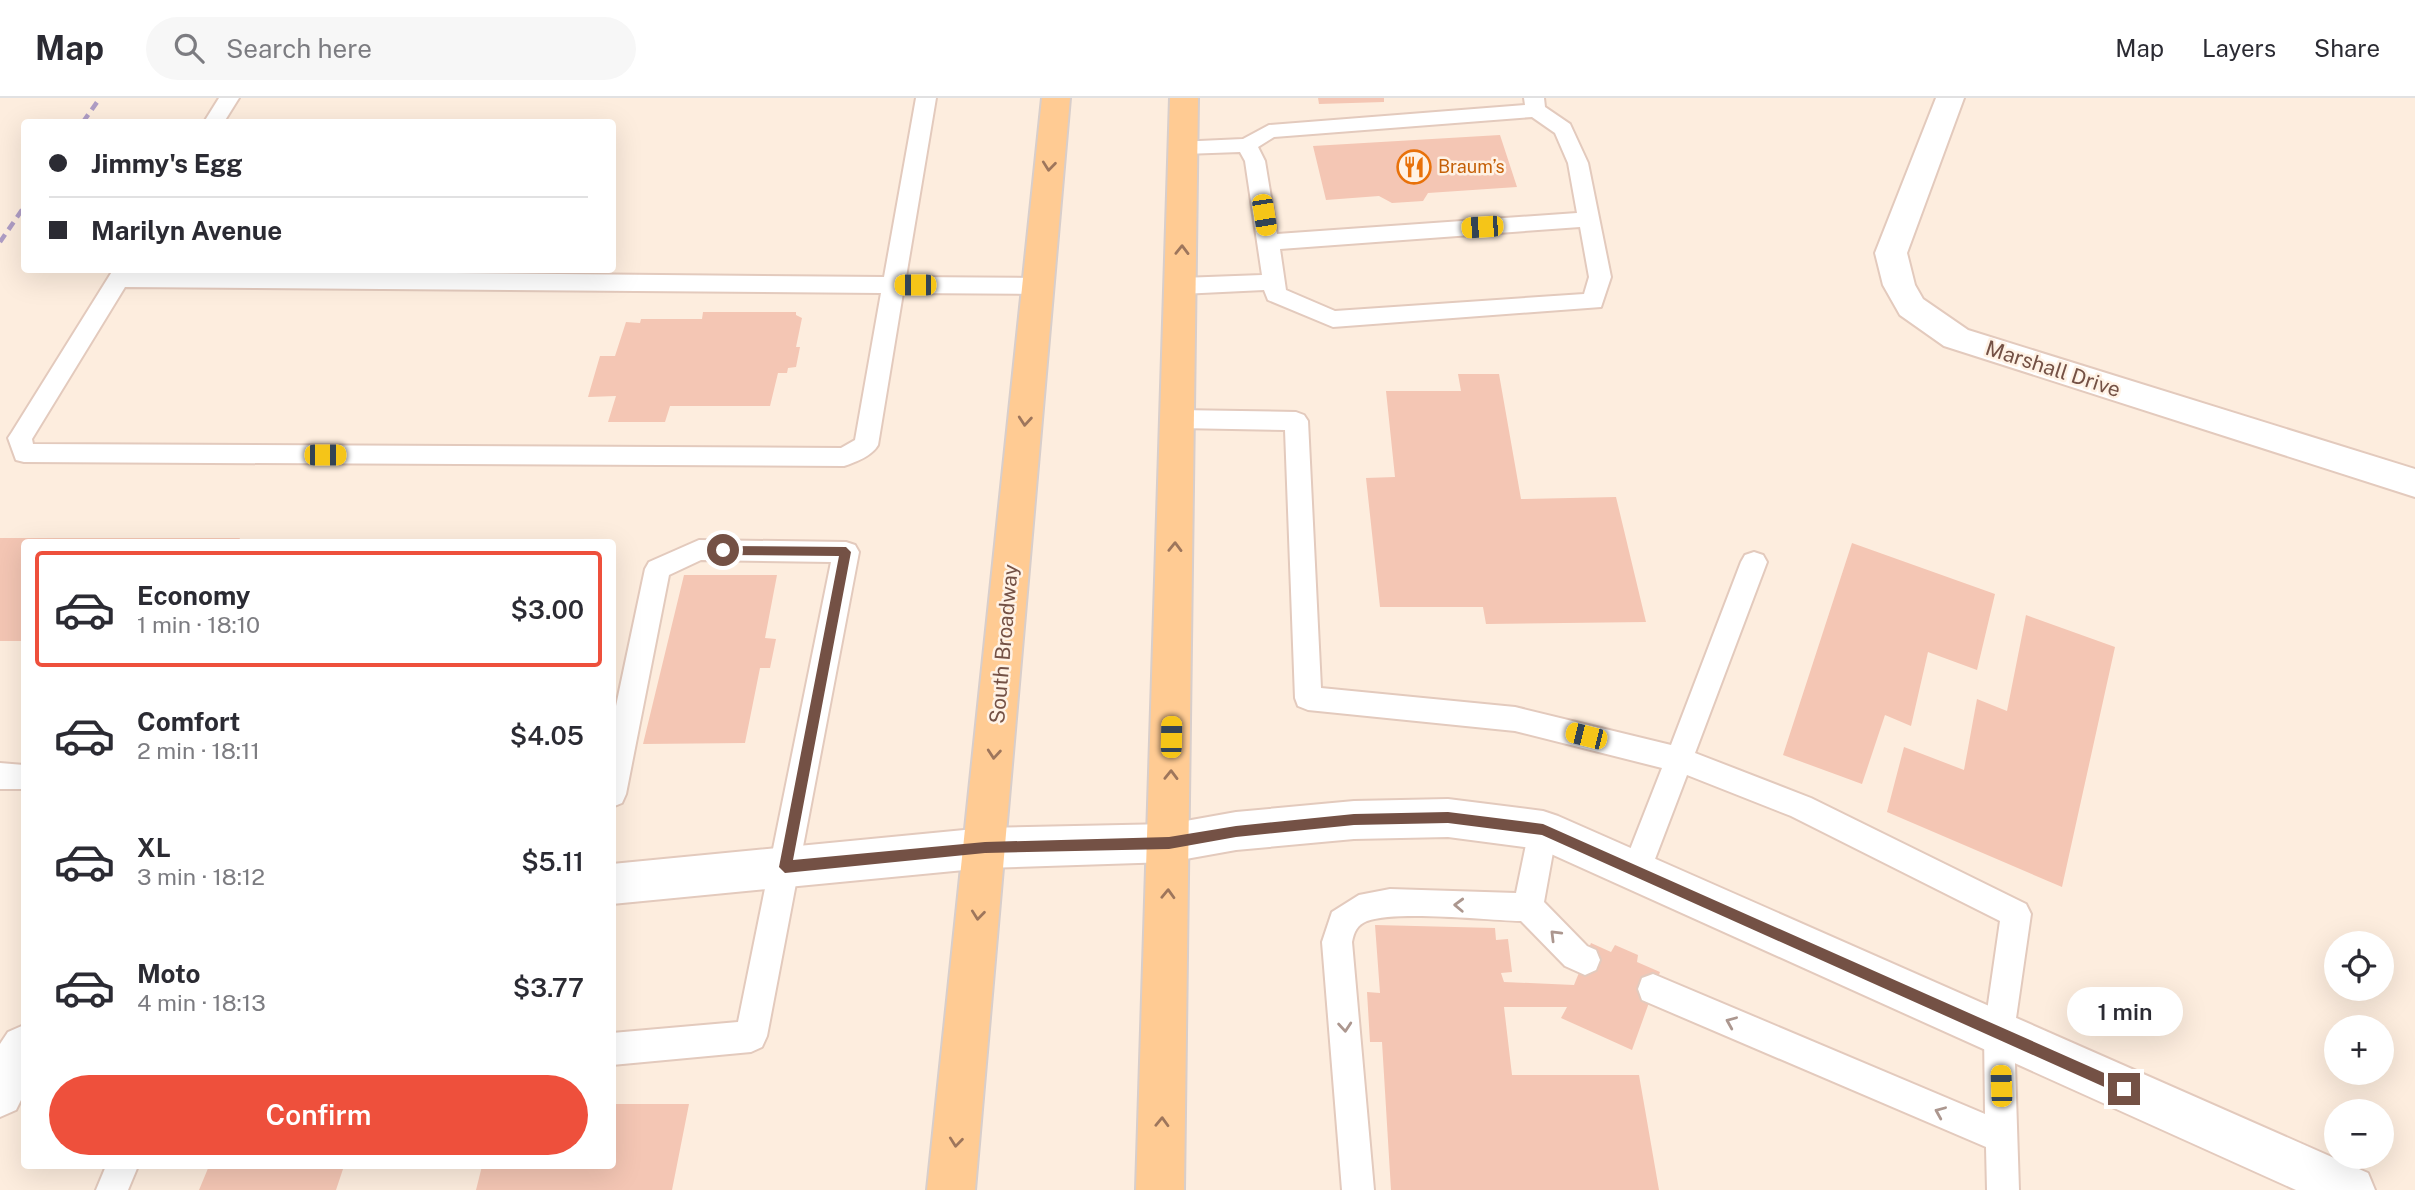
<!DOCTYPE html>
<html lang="en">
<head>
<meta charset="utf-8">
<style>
	body { margin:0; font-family:"Public Sans",sans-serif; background:#f7f7f7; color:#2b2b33; height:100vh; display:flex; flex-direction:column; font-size:26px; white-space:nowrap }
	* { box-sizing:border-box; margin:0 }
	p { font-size:23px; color:#7c7c81 }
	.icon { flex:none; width:38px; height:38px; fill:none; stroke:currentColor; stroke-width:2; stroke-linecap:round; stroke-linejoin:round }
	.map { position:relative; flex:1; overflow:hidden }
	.drawer { position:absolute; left:21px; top:441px; width:595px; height:630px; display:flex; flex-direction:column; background:#fff; border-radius:7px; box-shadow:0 7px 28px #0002 }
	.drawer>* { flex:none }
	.banner { position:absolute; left:21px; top:21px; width:595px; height:154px; border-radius:7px; box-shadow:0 7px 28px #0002; display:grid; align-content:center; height:154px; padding:0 28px; background:#fff }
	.controls { position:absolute; left:2324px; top:833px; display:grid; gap:14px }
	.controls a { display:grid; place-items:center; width:70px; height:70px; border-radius:50%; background:#fff; box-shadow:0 7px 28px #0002; font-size:35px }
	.end { position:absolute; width:32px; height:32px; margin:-16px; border:9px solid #745145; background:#fff; box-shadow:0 0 0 4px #fff }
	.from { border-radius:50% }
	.bubble { position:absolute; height:49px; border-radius:24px; background:#fff; box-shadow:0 7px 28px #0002; font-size:23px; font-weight:600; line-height:49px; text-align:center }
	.car { position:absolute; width:21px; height:42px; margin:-21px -10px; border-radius:9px; box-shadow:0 0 5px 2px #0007; background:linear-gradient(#f5c518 24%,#345 0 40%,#f5c518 0 76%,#345 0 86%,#f5c518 0) }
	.banner b { display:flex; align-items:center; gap:24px; height:66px; font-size:26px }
	.banner b+b { border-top:2px solid #e1e1e2 }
	.banner i { width:18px; height:18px; background:#2b2b33 }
	ul { padding:12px 0 0; list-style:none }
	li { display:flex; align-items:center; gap:21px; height:116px; margin:0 14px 10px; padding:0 14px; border:4px solid transparent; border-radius:7px }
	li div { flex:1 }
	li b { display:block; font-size:26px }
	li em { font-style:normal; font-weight:600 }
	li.selected { border-color:#ee503c }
	li>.icon { width:63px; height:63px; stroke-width:1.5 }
	.button { display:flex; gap:14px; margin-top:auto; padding:14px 28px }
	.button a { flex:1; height:80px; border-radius:42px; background:#ee503c; color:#fff; font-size:28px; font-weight:600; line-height:80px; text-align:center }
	header { display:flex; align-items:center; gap:42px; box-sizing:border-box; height:98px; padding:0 35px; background:#fff; border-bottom:2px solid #e1e1e2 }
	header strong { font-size:33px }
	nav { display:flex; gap:38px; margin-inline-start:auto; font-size:24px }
	.search { width:490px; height:63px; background:#f7f7f7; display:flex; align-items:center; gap:18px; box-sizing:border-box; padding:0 24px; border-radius:38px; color:#7c7c81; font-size:26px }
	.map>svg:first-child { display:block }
</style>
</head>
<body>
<header>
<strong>Map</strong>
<div class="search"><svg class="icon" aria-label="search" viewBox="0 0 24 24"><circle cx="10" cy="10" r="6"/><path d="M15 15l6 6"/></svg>Search here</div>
<nav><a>Map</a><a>Layers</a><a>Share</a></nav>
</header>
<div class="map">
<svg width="2415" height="1092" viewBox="0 0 2415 1092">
	<rect width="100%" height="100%" fill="#fdedde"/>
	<g fill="#f4c6b4">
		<polygon points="1318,0 1384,0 1384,4 1319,6"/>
		<polygon points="1500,37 1517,89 1428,95 1423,103 1392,105 1379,98 1326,102 1313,48"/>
		<polygon points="703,214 796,214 796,217 802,220 796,249 800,249 796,269 788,270 787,275 778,275 770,308 670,308 665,324 608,324 616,298 588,299 600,258 615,258 626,224 640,225 641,221 702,221"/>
		<polygon points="1458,276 1499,276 1521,401 1616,399 1646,524 1486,526 1483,509 1380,509 1366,380 1395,379 1386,293 1461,293"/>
		<polygon points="0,440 240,440 238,444 24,444 24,543 0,543"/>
		<polygon points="1852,445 1995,496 1977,572 1928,554 1911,628 1885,617 1862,686 1783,657"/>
		<polygon points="684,477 777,477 765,540 776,541 770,570 760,570 745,645 643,646"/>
		<polygon points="2026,517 2115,549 2062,789 1887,714 1904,649 1964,672 1977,601 2007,613"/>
		<polygon points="1375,827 1495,830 1496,842 1508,841 1512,874 1501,875 1504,884 1574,887 1591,845 1611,854 1615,847 1638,857 1637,864 1660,874 1632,952 1561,920 1567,909 1504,909 1512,977 1639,977 1659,1092 1391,1092 1382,944 1370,944 1367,894 1380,895"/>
		<polygon points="612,1006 689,1006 672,1092 476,1092 482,1068 612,1068"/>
		<polygon points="209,1068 344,1068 336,1092 199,1092"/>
	</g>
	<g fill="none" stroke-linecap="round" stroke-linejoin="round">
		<defs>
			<g id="lane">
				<polygon points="219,0 239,0 224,24 204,24"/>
				<path d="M916 0H936L906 179 1037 180 1045 183 1048 188 1045 193 1037 196 903 195 878 347C872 358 856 364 844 368L24 364 16 362 8 340 12 334 113 172 884 179ZM125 189 881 195 855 342 841 350 33 346 32 341Z"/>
				<path d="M1524 0H1544L1545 9 1570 26 1588 65 1611 179 1601 209 1333 229 1268 202 1264 192 1181 196 1173 193 1170 188 1173 183 1181 180 1262 177 1245 63 1240 54 1184 56 1177 54 1174 49 1177 44 1243 41 1269 27 1525 7ZM1532 19 1555 35 1568 65 1577 115 1277 136 1265 63 1258 49 1274 39ZM1580 129 1589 179 1584 196 1335 213 1286 192 1280 151Z"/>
				<polygon points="1178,312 1296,314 1304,317 1308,323 1321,590 1515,609 1671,647 1741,464 1745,457 1754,454 1763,457 1767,464 1695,655 1811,700 2026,806 2031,816 2014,934 2019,1092 1987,1092 1986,1049 1642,902 1638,891 1642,880 1653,876 1985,1016 1984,934 2000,823 1791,718 1687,677 1647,782 1637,786 1627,782 1622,772 1662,670 1515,633 1308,612 1298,608 1295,600 1285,332 1178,330 1170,327 1166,321 1170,315"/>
				<polygon points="699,442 846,444 855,447 859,454 767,938 762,949 751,954 612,967 612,935 738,924 831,464 701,462 669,477 626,696 622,705 612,709 612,627 645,471 649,464"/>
				<polygon points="0,665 24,667 24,691 0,691"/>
				<path d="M1543 719 1553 723 1557 732 1544 804 1587 848 1596 852 1600 862 1596 872 1585 877 1565 868 1521 823C1486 822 1397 812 1367 823 1357 827 1354 834 1352 844L1374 1092H1342L1322 844 1332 814 1359 797 1390 791 1516 795 1529 732 1533 723Z"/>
				<polygon points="106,1068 138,1068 128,1092 96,1092"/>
			</g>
			<g id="street">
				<polygon points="1936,0 1964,0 1907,155 1915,187 1923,201 1968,232 2415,371 2415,399 1944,248 1900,217 1883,187 1875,155"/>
				<polygon points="1448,701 1543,713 1558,718 2368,1075 2375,1092 2296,1092 1540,751 1448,739 1354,741 1236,752 1169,764 985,770 612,806 612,766 985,730 1169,726 1236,714 1354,703"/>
				<polygon points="24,927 24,996 16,1012 0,1019 0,946 8,934"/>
			</g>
			<g id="primary">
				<polygon points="1042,0 1070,0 975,1092 927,1092"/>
				<polygon points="1170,0 1198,0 1184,1092 1136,1092"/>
			</g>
		</defs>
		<use href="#lane" stroke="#e3cabd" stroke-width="4"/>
		<use href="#street" stroke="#e3cabd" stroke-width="4"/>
		<use href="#primary" stroke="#d8cecb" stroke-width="4"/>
		<use href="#lane" fill="#fff" fill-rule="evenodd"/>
		<use href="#street" fill="#fff" fill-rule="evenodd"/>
		<use href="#primary" fill="#ffcb93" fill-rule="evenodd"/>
		<g stroke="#af9dc5" stroke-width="4.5" stroke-dasharray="9 6" stroke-linecap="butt">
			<polyline points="83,24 100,0"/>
			<polyline points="0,144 24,109"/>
		</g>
	</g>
	<defs><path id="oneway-chevron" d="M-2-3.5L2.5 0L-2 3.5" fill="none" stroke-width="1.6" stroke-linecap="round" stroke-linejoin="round" transform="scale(1.75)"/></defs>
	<g stroke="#9e765c">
		<use href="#oneway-chevron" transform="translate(1049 68) rotate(96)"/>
		<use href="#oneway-chevron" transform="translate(1182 152) rotate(-89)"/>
		<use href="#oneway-chevron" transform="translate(1025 323) rotate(95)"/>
		<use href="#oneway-chevron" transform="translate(1175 449) rotate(-89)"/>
		<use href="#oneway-chevron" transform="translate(994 656) rotate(95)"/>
		<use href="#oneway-chevron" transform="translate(1171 677) rotate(-89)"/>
		<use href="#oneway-chevron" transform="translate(1168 796) rotate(-88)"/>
		<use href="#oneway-chevron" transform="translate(978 817) rotate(96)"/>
		<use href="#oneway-chevron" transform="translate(1162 1024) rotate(-88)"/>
		<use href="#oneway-chevron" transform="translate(956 1044) rotate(96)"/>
	</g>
	<g stroke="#ac978f">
		<use href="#oneway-chevron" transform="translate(1459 807) rotate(-178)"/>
		<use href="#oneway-chevron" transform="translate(1555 837) rotate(-135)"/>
		<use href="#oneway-chevron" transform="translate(1731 924) rotate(-157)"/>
		<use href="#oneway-chevron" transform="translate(1345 929) rotate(85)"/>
		<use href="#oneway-chevron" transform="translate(1940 1014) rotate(-157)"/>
	</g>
	<polygon fill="#745145" points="723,448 846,449 851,454 793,762 985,744 1169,739 1236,728 1354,716 1448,714 1543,726 2129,986 2131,991 2124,998 2120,996 1542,737 1448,725 1354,727 1236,739 1169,751 985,755 785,775 779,769 839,458 723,457 718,452"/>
	<defs>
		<symbol id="restaurant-ring" viewBox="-11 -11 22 22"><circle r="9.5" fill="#fff2e5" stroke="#e8710a" stroke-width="1.5"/><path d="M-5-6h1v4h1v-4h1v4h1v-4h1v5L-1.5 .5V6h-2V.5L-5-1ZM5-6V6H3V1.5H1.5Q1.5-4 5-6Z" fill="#e8710a"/></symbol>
	</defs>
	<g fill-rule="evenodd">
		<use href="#restaurant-ring" x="1395" y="50" width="38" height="38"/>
	</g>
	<g text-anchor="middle" stroke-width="5" stroke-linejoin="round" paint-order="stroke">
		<g font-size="18" fill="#c56008" stroke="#fff2e5" text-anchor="start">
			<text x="1438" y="75">Braum’s</text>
		</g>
		<g font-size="21" fill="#745145" stroke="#fff2e5">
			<text transform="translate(2053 271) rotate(18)" y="7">Marshall Drive</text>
			<text transform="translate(1004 546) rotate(-85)" y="7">South Broadway</text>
		</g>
	</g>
</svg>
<div class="controls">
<a><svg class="icon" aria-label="locate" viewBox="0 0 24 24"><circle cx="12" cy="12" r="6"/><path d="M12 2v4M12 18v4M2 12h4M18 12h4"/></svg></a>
<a>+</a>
<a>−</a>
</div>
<i class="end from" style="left:723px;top:452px"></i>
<i class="end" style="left:2124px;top:991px"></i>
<div class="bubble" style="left:2067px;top:889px;width:116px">1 min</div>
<i class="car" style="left:1264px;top:117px;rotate:171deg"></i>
<i class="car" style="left:1482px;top:129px;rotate:266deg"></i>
<i class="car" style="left:915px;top:187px;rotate:270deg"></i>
<i class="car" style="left:325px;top:357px;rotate:90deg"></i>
<i class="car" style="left:1586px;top:638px;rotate:284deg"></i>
<i class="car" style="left:1171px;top:639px;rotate:1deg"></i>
<i class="car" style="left:2001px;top:988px;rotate:358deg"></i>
<div class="banner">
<b><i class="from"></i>Jimmy's Egg</b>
<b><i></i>Marilyn Avenue</b>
</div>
<section class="drawer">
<ul>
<li class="selected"><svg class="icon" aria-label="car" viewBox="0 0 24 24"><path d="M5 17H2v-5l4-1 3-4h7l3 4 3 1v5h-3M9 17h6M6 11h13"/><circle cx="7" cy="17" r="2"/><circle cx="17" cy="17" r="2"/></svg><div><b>Economy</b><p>1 min · 18:10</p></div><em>$3.00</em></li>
<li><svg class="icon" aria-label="car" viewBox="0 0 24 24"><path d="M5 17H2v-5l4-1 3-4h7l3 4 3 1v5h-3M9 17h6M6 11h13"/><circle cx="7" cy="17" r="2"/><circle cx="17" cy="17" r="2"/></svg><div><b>Comfort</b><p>2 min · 18:11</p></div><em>$4.05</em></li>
<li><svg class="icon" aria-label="car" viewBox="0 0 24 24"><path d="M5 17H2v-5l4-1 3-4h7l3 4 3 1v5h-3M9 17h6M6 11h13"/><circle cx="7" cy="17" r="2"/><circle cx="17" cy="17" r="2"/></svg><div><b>XL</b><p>3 min · 18:12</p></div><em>$5.11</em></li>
<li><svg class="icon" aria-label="car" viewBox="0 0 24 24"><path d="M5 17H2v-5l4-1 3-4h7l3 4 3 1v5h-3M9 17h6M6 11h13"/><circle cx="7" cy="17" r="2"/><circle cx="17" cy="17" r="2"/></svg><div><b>Moto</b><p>4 min · 18:13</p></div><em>$3.77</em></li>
</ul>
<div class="button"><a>Confirm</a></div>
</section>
</div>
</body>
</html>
